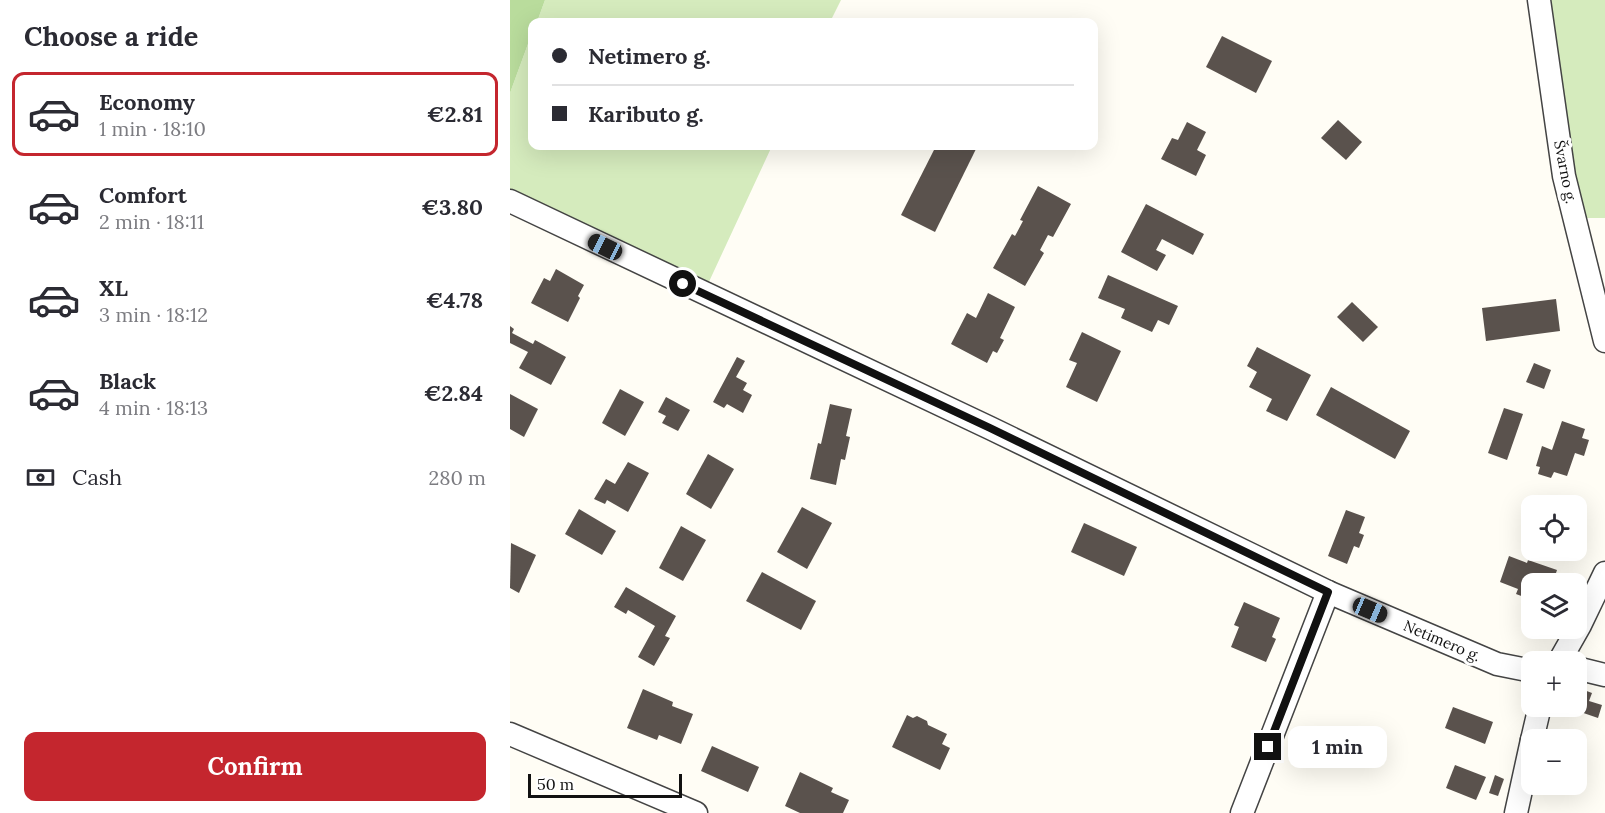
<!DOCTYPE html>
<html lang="en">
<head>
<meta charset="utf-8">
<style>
	body { margin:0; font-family:Lora,serif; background:#f2f2f3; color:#2b2b33; height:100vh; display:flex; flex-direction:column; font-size:22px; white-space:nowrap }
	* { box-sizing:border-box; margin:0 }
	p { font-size:20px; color:#7c7c81 }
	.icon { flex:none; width:33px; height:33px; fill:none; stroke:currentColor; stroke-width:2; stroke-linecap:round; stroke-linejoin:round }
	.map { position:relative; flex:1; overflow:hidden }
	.panel { display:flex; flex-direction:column; background:#fff; width:510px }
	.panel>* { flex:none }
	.hud { position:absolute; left:18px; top:18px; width:570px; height:132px; border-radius:12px; box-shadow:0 6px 24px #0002; display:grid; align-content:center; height:132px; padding:0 24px; background:#fff }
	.buttons { position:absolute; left:1011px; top:495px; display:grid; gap:12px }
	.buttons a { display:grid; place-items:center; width:66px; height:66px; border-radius:12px; background:#fff; box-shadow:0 6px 24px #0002; font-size:30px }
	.scale { position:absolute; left:18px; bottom:15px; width:154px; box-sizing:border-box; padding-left:6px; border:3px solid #111; border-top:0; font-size:16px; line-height:21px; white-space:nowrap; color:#111; -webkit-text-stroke:4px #fff; paint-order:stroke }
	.end { position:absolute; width:27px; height:27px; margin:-14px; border:8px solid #111; background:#fff; box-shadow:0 0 0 3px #fff }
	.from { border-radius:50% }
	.bubble { position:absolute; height:42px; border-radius:12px; background:#fff; box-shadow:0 6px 24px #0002; font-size:20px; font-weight:800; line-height:42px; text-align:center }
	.car { position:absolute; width:18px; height:36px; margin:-18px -9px; border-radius:8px; box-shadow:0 0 4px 2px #0007; background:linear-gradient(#222 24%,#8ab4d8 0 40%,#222 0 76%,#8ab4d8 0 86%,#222 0) }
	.hud b { display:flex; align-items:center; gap:21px; height:57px; font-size:22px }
	.hud b+b { border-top:2px solid #e1e1e2 }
	.hud i { width:15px; height:15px; background:#2b2b33 }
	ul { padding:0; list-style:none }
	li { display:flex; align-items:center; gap:18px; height:84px; margin:0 12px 9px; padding:0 12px; border:3px solid transparent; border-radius:12px }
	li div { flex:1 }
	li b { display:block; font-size:22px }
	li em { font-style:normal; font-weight:800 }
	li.current { border-color:#c4262e }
	li>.icon { width:54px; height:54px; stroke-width:1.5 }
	h2 { padding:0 24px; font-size:27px; line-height:72px }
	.pay { display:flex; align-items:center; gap:15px; height:66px; padding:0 24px; font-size:22px }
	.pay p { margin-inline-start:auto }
	.button { display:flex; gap:12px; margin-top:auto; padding:12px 24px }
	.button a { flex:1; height:69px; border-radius:12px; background:#c4262e; color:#fff; font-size:24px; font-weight:800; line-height:69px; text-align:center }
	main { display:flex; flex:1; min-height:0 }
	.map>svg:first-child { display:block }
</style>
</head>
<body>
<main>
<section class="panel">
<h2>Choose a ride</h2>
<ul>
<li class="current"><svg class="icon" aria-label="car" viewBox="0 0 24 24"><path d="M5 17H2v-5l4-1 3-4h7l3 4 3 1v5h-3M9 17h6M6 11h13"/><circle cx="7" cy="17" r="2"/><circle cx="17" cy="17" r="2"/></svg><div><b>Economy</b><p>1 min · 18:10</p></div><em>€2.81</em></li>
<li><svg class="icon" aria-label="car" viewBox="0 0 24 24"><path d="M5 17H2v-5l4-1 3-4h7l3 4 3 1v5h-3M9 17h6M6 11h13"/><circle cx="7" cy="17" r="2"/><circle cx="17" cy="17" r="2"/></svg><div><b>Comfort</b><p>2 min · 18:11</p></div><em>€3.80</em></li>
<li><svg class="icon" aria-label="car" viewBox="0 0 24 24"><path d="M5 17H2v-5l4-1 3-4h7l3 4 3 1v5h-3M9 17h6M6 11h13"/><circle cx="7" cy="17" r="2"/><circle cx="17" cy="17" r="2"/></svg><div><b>XL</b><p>3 min · 18:12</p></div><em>€4.78</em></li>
<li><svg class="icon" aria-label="car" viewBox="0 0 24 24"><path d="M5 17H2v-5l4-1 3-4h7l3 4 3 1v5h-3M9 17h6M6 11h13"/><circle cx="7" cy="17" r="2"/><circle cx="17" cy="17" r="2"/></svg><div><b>Black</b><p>4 min · 18:13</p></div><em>€2.84</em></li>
</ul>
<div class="pay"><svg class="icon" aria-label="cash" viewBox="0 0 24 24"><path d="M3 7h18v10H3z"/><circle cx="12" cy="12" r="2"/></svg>Cash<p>280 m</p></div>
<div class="button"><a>Confirm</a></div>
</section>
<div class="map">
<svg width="1095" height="813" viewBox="0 0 1095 813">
	<rect width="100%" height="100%" fill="#fffdf5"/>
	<g fill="#d5ebbd">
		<polygon points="35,0 331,0 320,22 27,22"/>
		<polygon points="1040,0 1095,0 1095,218 1071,218"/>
		<polygon points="22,33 22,146 262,146 197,286 0,192 0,93"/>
	</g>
	<polygon fill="#b9dc9c" points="0,0 35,0 27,22 22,22 22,33 0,93"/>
	<g fill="#5a524d">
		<polygon points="712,36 762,61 746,93 696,67"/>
		<polygon points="828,120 852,142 836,160 811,138"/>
		<polygon points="677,122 696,132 687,150 696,155 686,176 651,159 662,138 668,140"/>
		<polygon points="426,146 460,146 466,149 425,232 391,215"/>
		<polygon points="528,186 561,204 543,237 538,235 530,250 534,253 515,286 483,268 502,234 505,236 513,221 510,220"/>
		<polygon points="636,204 694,234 683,255 652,239 646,250 656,255 647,271 611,252"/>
		<polygon points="46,269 74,285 68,296 70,298 58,322 21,303 34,278 40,281"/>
		<polygon points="598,275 668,306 659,325 648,320 642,332 611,318 615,309 588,298"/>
		<polygon points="478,293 505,307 490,338 494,340 487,353 483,351 477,363 441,344 457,313 466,318"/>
		<polygon points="1046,299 1050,331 976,341 972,308"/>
		<polygon points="842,302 868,327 853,342 827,317"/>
		<polygon points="0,326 4,329 2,333 23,344 25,340 56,357 41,385 9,368 18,352 0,343"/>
		<polygon points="572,332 611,351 587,402 556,387 567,363 559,360"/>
		<polygon points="747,347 801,375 777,421 756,411 762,399 739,387 747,372 737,366"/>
		<polygon points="227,357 235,361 226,377 237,383 233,390 242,395 233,413 217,404 214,408 203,402"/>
		<polygon points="1024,363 1041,370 1034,389 1016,382"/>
		<polygon points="821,387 900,431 885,459 806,415"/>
		<polygon points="110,389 134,402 115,436 92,423"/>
		<polygon points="0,394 28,409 14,437 0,429"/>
		<polygon points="156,397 180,410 168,431 152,423 156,416 148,412"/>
		<polygon points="320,404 342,409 336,436 340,437 335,460 331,459 326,485 300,479 308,443 311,444"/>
		<polygon points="994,408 1013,414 997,460 978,453"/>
		<polygon points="1052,421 1075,429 1072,438 1079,440 1074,456 1065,453 1057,476 1044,472 1041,478 1028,474 1030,467 1026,466 1032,446 1042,450"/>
		<polygon points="198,454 224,469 201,509 176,494"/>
		<polygon points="118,462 139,473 118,512 97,500 95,504 84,499 96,479 105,484"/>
		<polygon points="292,507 322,523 297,569 267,552"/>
		<polygon points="69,509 106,531 92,555 55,534"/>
		<polygon points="836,510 855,517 849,533 854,535 849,548 844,546 837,564 818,556"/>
		<polygon points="574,523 627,547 614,576 561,552"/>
		<polygon points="171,526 196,540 173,581 149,568"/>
		<polygon points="1,543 26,555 9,593 0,588"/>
		<polygon points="999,556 1017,563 1018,560 1047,570 1046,573 1060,578 1057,584 1022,584 1022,600 1006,594 1008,589 990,582"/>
		<polygon points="252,572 306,601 291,630 236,601"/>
		<polygon points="116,587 166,616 155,636 160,638 144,666 128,657 145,626 118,610 116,614 104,607"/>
		<polygon points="734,602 770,618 762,637 766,639 756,662 721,647 729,627 724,625"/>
		<polygon points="1066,687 1082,693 1079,701 1092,705 1088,718 1056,707 1066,706"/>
		<polygon points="133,689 163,702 162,706 183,714 171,744 149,735 147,740 117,728"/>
		<polygon points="943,707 983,722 975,744 935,728"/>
		<polygon points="397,715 403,718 407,716 417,721 418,725 437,734 432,744 440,748 430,770 382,747"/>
		<polygon points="202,746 249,767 238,792 191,771"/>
		<polygon points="945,765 976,777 966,800 936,788"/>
		<polygon points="290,772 323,788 321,792 339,800 333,813 290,813 275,806"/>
		<polygon points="985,775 994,779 988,796 979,793"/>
	</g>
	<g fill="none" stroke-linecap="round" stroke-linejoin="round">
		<defs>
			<g id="street">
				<polyline points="1029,0 1054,176 1095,341"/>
				<polyline points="0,201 480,428 818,592 987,664 1022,671"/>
				<polyline points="1049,662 1070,625 1095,573"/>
				<polyline points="1066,668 1095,675"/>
				<polyline points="0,734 186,813"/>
				<polyline points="1022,740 1030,706"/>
				<polyline points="732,813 818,592"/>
				<polyline points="1006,813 1022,740"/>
			</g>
		</defs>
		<use href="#street" stroke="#444" stroke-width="25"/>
		<use href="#street" stroke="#fff" stroke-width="22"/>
	</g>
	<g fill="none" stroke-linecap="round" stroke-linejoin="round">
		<polyline stroke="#111" stroke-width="8" points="173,284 480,428 818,592 758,747"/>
	</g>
	<g text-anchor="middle" stroke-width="6" stroke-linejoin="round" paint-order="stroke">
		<g font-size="15" fill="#111" stroke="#fff">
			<text transform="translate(1055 172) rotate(79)" y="5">Švarno g.</text>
			<text transform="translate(932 641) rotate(23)" y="5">Netimero g.</text>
		</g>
	</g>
</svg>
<div class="buttons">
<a><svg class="icon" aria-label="locate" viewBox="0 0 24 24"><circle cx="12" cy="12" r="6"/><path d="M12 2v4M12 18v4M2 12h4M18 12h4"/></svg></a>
<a><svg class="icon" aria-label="layers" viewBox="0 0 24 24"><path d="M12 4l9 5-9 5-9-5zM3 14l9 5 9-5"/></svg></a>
<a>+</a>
<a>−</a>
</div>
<div class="scale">50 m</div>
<i class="end from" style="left:173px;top:284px"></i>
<i class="end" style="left:758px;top:747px"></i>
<div class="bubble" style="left:778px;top:726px;width:99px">1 min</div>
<i class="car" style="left:95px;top:247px;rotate:296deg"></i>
<i class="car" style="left:860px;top:610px;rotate:113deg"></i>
<div class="hud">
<b><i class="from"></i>Netimero g.</b>
<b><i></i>Kaributo g.</b>
</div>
</div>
</main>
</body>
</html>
